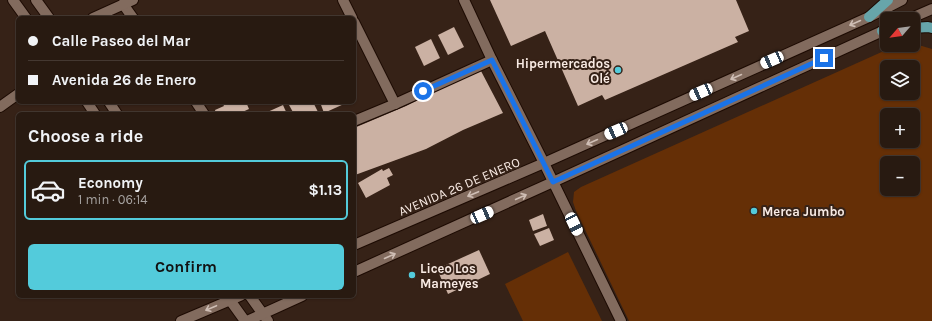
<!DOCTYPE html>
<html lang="en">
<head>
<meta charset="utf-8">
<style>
	body { margin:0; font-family:Karla,sans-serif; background:#34271f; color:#f1f3f6; height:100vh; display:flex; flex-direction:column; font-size:15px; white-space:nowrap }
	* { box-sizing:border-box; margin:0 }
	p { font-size:13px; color:#a5a19f }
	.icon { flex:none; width:22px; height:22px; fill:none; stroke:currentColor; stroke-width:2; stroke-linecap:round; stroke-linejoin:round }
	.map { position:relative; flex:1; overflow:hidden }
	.sheet { position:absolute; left:16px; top:112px; width:340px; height:186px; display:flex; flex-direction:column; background:#281a11; border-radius:6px; box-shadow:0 1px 3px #0004,0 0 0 1px #443831 }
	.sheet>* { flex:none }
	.banner { position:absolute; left:16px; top:16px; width:340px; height:88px; border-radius:6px; box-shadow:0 1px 3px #0004,0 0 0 1px #443831; display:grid; align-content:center; height:88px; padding:0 12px; background:#281a11 }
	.needle { width:26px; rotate:242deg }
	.buttons { position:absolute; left:880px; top:12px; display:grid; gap:8px }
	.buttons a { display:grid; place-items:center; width:40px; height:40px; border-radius:6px; background:#281a11; box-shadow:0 1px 3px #0004,0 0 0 1px #443831; font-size:20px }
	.end { position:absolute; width:18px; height:18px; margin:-9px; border:5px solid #1a73e8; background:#fff; box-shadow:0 0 0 2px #fff }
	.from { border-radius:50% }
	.car { position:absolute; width:12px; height:24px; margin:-12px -6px; border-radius:5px; box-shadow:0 0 3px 1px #0007; background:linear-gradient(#fff 24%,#345 0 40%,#fff 0 76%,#345 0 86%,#fff 0) }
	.banner b { display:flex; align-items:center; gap:14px; height:38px; font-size:15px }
	.banner b+b { border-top:1px solid #443831 }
	.banner i { width:10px; height:10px; background:#f1f3f6 }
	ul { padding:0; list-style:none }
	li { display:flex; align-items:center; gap:12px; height:60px; margin:0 8px 6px; padding:0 4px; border:2px solid transparent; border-radius:6px }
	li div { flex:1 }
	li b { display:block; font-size:15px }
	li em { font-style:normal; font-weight:700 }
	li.active { border-color:#53cbdb }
	li>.icon { width:36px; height:36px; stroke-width:1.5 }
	h2 { padding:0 12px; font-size:18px; line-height:48px }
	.primary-button { display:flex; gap:8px; margin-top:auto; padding:8px 12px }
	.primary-button a { flex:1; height:46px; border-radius:6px; background:#53cbdb; color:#111; font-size:16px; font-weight:700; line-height:46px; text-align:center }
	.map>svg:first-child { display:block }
</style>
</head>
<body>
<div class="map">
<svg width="932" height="321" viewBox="0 0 932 321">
	<rect width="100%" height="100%" fill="#362217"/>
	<g fill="#652f06" fill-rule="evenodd">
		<path d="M895 46H922L932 49V321H629L576 211 573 202 574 192 581 187ZM887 67H913V93H887ZM887 115H913V141H887ZM887 163H913V189H887Z"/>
		<polygon points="568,252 602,321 523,321 505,284"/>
	</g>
	<g fill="#cbb1a3">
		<polygon points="490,0 736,0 749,31 735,37 738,42 605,100 602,95 578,106 545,31 511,46"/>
		<polygon points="454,27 464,47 448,55 438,35"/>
		<polygon points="431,39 440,58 424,66 415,47"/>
		<polygon points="481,71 503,113 463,130 426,149 355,175 354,128 406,106 442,88"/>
		<polygon points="222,102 246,102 249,109 238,114 216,114 215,110 224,106"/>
		<polygon points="295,102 313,102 319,114 294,114 289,105"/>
		<polygon points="320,102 343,102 344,104 324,113"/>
		<polygon points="283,105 287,114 263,114"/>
		<polygon points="389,168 393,175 387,178 390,185 366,198 358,183 382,169 383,171"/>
		<polygon points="543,214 547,226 533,231 529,220"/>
		<polygon points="549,228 554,240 540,246 534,234"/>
		<polygon points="479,250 490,274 448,294 437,269"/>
	</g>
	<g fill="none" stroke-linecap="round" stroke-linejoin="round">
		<defs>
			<g id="minor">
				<polyline points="13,0 26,18"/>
				<polyline points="36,0 49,18"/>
				<polyline points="343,0 352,18"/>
				<polyline points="464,0 492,60 544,163 621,321"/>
				<polyline points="123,4 133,18"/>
				<polyline points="93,18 133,0"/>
				<polyline points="909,19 932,9"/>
				<polyline points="354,22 395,104"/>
				<polyline points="87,102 95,114"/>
				<polyline points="109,102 117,114"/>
				<polyline points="196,102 204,114"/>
				<polyline points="0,107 18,94"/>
				<polyline points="354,121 395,104 492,60"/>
				<polyline points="354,245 544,163 869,17 902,0"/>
				<polyline points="354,272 553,182 887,29"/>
				<polyline points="227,296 245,321"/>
				<polyline points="250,296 268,321"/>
				<polyline points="181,321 240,296"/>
				<polyline points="247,321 302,296"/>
			</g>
			<g id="major">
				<polyline points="869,17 888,0"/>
				<polyline points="913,28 928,27 932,28"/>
				<polyline points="882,31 887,31"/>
			</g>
		</defs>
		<use href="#minor" stroke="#1d0b03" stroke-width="12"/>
		<use href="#major" stroke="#1d0b03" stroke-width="12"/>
		<use href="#minor" stroke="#826b5e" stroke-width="10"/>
		<use href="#major" stroke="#67a5aa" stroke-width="10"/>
	</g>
	<defs><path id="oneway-shaft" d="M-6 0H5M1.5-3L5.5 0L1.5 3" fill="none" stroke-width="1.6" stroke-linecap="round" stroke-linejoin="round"/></defs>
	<g stroke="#cfbeb5">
		<use href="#oneway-shaft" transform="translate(855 23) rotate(156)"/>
		<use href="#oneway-shaft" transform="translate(736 77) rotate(156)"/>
		<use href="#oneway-shaft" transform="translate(592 142) rotate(156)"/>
		<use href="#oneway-shaft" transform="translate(473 194) rotate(157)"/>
		<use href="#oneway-shaft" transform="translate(521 197) rotate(-24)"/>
		<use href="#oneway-shaft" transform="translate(390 256) rotate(-24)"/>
		<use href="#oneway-shaft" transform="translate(211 308) rotate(157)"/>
	</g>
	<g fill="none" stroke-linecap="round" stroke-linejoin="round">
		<polyline stroke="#1a73e8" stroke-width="5" points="423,91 492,60 553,182 824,58"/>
	</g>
	<g fill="#53cbdb" stroke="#362217" stroke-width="1.5">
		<circle cx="618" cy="70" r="4"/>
		<circle cx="754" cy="211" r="4"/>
		<circle cx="412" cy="275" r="4"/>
	</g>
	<g text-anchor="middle" stroke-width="4" stroke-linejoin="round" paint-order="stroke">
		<g font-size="13" font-weight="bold" fill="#f9ebe4" stroke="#362217" text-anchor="start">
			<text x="610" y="68" text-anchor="end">Hipermercados<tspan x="610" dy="15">Olé</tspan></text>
			<text x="762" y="216">Merca Jumbo</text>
			<text x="420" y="273">Liceo Los<tspan x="420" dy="15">Mameyes</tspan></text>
		</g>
		<g font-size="13" fill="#f9ebe4" stroke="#362217">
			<text transform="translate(459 186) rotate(-23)" y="5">AVENIDA 26 DE ENERO</text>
		</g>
	</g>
</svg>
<div class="buttons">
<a><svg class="needle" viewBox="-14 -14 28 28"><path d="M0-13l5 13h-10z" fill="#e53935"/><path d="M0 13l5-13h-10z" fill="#a5a19f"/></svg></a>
<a><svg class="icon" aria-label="layers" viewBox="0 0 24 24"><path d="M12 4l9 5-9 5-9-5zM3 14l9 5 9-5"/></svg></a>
<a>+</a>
<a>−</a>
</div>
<i class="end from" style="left:423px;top:91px"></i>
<i class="end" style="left:824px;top:58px"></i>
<i class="car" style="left:772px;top:60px;rotate:246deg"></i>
<i class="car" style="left:701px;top:92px;rotate:246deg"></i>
<i class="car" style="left:616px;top:131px;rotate:246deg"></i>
<i class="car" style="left:482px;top:215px;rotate:66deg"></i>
<i class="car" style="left:574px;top:224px;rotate:154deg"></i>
<div class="banner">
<b><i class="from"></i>Calle Paseo del Mar</b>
<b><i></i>Avenida 26 de Enero</b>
</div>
<section class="sheet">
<h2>Choose a ride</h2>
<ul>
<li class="active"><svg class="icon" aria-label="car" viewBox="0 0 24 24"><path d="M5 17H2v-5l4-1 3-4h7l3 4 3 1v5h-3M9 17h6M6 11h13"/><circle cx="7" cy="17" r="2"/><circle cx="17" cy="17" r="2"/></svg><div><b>Economy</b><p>1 min · 06:14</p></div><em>$1.13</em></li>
</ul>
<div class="primary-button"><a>Confirm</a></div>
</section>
</div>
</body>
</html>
